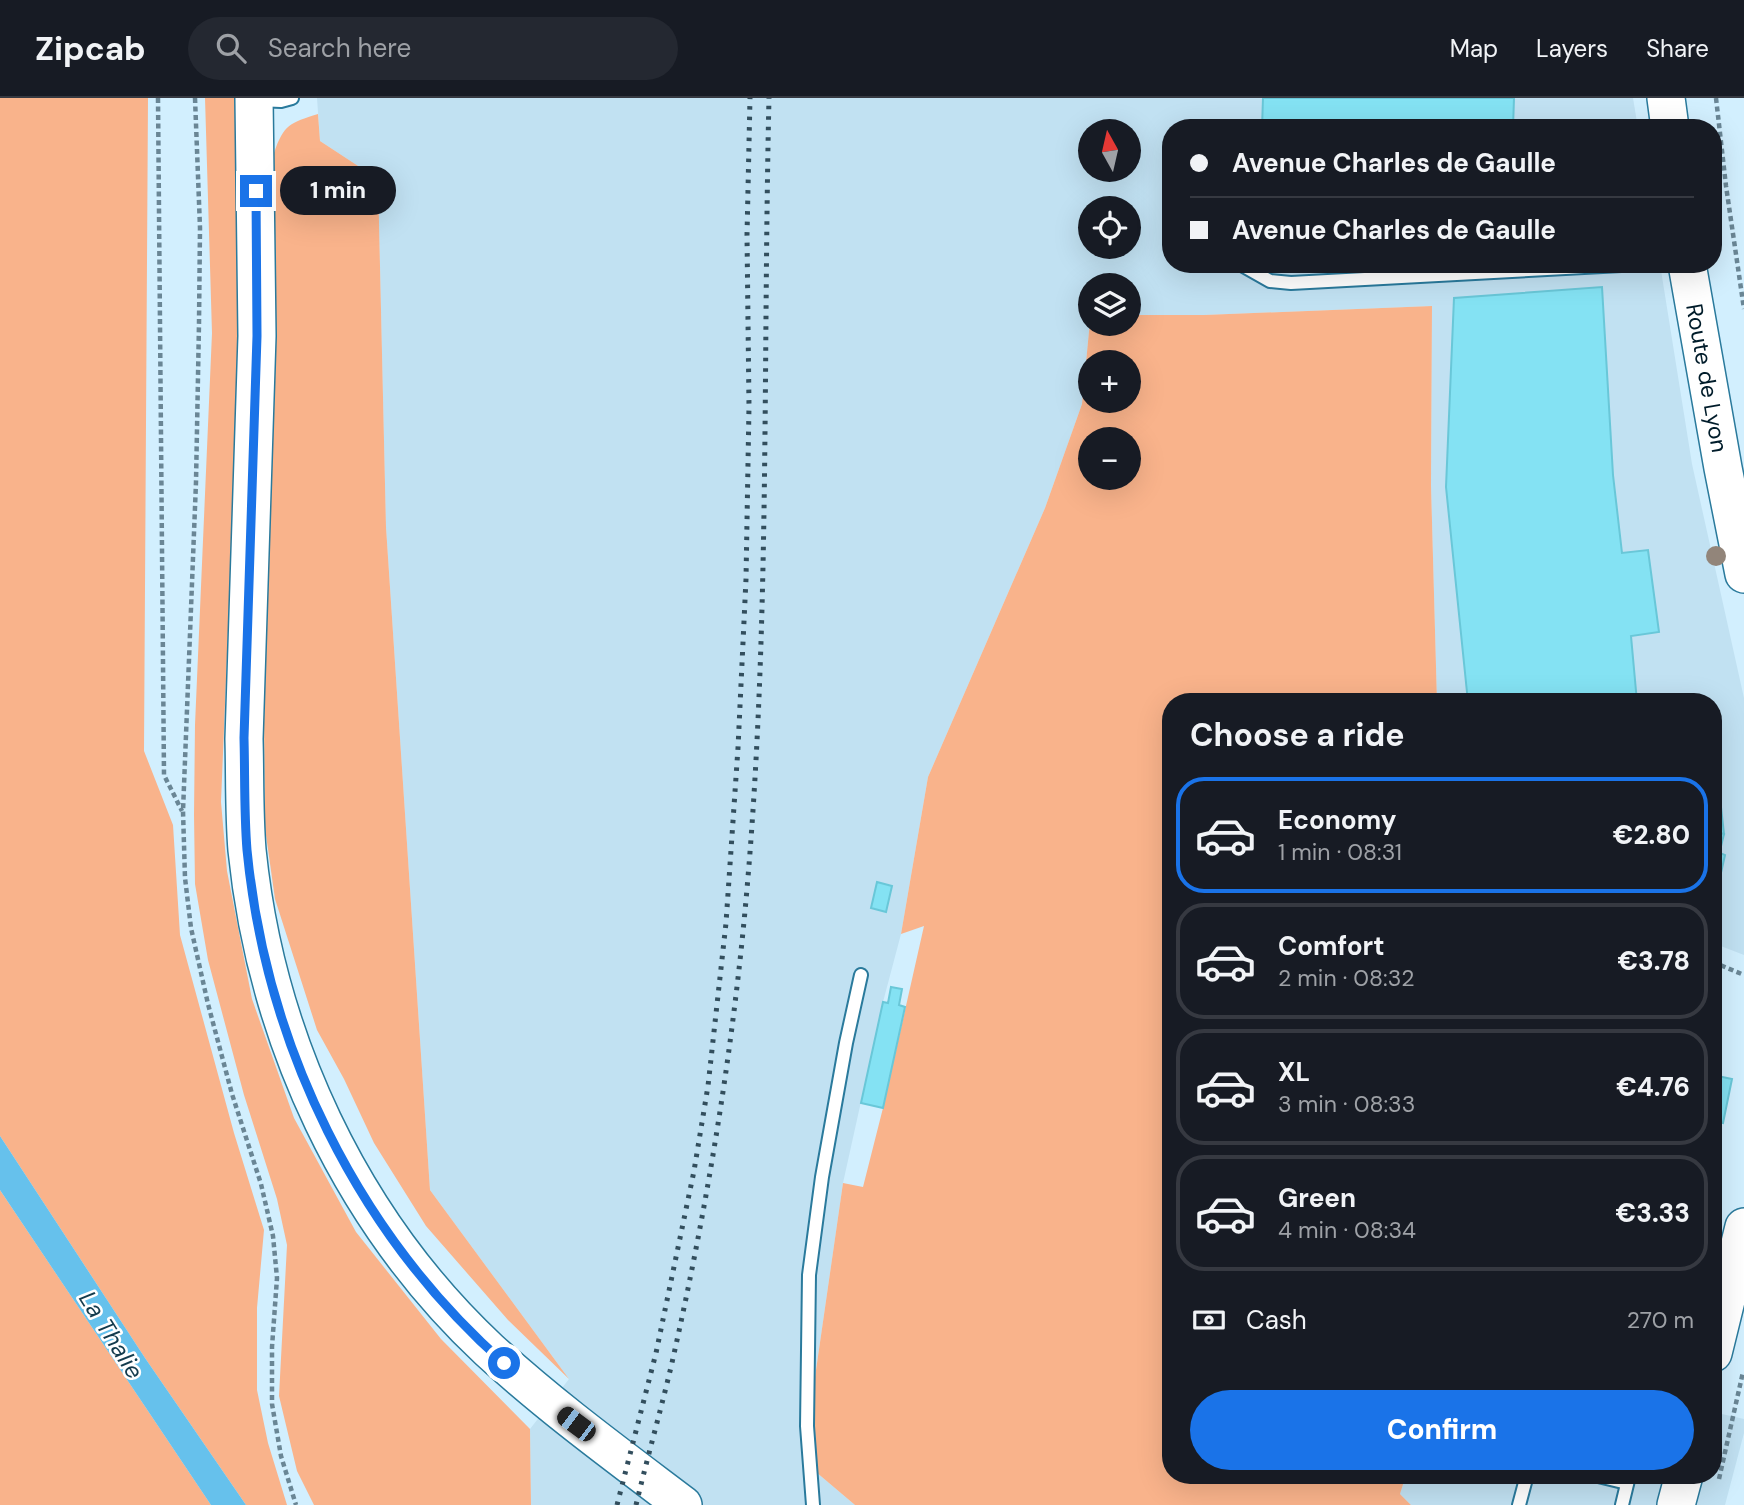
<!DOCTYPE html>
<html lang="en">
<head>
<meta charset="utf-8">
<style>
	body { margin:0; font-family:"DM Sans",sans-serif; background:#242831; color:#f1f3f6; height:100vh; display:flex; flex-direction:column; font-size:26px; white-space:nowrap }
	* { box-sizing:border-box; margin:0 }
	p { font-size:23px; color:#9ea1a6 }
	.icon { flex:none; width:38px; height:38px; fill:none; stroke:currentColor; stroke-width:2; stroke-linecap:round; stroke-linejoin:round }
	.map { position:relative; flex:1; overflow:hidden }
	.panel { position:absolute; left:1162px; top:595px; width:560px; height:791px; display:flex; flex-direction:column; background:#171b24; border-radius:28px; box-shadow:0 7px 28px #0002 }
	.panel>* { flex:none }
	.banner { position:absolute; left:1162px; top:21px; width:560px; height:154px; border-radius:28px; box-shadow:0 7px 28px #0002; display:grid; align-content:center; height:154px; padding:0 28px; background:#171b24 }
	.needle { width:46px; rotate:352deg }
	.buttons { position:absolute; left:1078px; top:21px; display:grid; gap:14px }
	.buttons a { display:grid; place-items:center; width:63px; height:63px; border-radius:50%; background:#171b24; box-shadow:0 7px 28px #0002; font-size:35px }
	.end { position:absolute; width:32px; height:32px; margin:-16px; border:9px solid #1a73e8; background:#fff; box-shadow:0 0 0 4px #fff }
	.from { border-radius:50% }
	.bubble { position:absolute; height:49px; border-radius:24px; background:#171b24; box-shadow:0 7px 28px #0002; font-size:23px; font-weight:800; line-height:49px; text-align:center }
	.car { position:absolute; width:21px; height:42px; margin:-21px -10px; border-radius:9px; box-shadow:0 0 5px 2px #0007; background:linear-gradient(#222 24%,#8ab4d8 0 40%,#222 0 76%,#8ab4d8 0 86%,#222 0) }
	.banner b { display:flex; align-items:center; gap:24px; height:66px; font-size:26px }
	.banner b+b { border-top:2px solid #363941 }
	.banner i { width:18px; height:18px; background:#f1f3f6 }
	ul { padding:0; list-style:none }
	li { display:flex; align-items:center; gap:21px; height:116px; margin:0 14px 10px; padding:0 14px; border:4px solid #363941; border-radius:28px }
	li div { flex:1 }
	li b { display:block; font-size:26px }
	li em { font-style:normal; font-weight:800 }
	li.active { border-color:#1a73e8 }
	li>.icon { width:63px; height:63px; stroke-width:1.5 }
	h2 { padding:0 28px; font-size:32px; line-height:84px }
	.pay { display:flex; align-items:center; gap:18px; height:77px; padding:0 28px; font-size:26px }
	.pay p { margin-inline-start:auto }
	.cta { display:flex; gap:14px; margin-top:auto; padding:14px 28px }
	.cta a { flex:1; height:80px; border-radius:42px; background:#1a73e8; color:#fff; font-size:28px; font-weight:800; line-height:80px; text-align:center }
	header { display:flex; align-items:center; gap:42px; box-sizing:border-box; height:98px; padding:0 35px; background:#171b24; border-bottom:2px solid #363941 }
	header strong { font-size:33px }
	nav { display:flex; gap:38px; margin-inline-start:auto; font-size:24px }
	.search { width:490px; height:63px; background:#242831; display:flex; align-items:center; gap:18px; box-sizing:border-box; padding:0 24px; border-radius:38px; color:#9ea1a6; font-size:26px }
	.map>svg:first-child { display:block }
</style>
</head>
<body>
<header>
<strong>Zipcab</strong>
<div class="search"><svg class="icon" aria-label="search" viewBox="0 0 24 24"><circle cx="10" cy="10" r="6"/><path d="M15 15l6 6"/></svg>Search here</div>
<nav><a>Map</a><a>Layers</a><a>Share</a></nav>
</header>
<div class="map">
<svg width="1744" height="1407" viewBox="0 0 1744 1407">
	<rect width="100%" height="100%" fill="#d2effe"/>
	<g fill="#c1e1f2" fill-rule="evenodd">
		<path d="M317 0H1633L1638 30H1171V166H1660L1692 366 1744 600V857L1713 845V604H1437L1431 387 1432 208 1204 217H1129V187H1090V223L1082 306 1045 410 928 679 901 836 883 904 843 1085 814 1286 816 1374 855 1407H531L530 1331 569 1281 430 1092 386 429 378 81 320 43ZM1090 33H1129V72H1090ZM1090 110H1129V149H1090Z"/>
		<polygon points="1713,1314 1744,1321 1744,1335 1725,1407 1411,1407 1400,1396 1406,1377 1713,1377"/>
	</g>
	<g fill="#f9b38b" fill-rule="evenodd">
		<polygon points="0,0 148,0 144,653 173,727 180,837 234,1035 264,1132 257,1210 257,1292 268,1345 287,1407 246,1407 145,1260 0,1038"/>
		<polygon points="205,0 236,0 241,214 221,704 227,773 252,901 294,1020 356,1134 441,1241 530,1331 531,1407 314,1407 297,1373 279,1298 287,1147 277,1101 244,997 208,862 195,786 194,717 195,627 212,235"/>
		<path d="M318 16 320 43 378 81 386 429 430 1092 569 1281 508 1222 426 1128 374 1045 344 981 317 932 275 801 265 730 264 625 272 274 274 55C284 26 290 25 318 16Z"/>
		<path d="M1432 208 1431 387 1437 604H1171V1377H1406L1400 1396 1411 1407H855L816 1374 814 1286 843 1085 863 1089 883 1010 924 828 901 836 928 679 1045 410 1082 306 1090 223V226H1129V217H1204ZM1090 264H1129V303H1090ZM1090 341H1129V380H1090Z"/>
		<polygon points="0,1092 211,1407 0,1407"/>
	</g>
	<polygon fill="#66c1ec" points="0,1038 145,1260 246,1407 211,1407 0,1092"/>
	<g fill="#84e2f3" stroke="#69c7d8" stroke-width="2">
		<polygon points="1263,0 1514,0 1513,30 1262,30"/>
		<polygon points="1602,189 1613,377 1622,455 1648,452 1659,534 1631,538 1637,604 1468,604 1446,389 1454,200"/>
		<polygon points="1713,664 1716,664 1724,736 1713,734"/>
		<polygon points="1713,734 1724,736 1713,781"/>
		<polygon points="1720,755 1725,757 1716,797 1713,797 1713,781"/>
		<polygon points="877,784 892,788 886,814 871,810"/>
		<polygon points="891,889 902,891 899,907 905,909 883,1010 861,1005 883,904 888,905"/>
		<polygon points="1713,977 1732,981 1723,1025 1713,1023"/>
		<polygon points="1713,1071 1718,1072 1713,1094"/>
	</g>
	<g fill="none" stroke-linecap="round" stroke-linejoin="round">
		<defs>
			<g id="lane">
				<polyline points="258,2 281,3 292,0"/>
				<polyline points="1240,166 1270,183 1291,185 1640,166"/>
				<polyline points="1594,1377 1627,1385"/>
				<polyline points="813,1407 807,1328 809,1177 822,1079 846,945 861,877"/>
				<polyline points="1519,1407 1527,1377"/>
				<polyline points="1622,1407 1629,1378"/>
			</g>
			<g id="primary">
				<path d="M254 0 257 238 244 641C245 677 244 715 247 752 266 939 350 1122 489 1252 550 1308 617 1357 683 1407"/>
				<polyline points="1666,0 1670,30"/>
				<polyline points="1687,166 1723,370 1744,476"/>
				<polyline points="1713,1255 1744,1129"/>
				<polyline points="1676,1407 1684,1377"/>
			</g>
		</defs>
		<use href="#lane" stroke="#2a7a9c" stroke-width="16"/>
		<use href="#primary" stroke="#2a7a9c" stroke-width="40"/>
		<g stroke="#6a8695" stroke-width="4.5" stroke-dasharray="5 3.5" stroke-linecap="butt">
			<polyline points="158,0 164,677 182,713"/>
			<polyline points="195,0 200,130 199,225 196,384 183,713 185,780 191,830 208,906 232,996 261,1086 273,1138 277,1180 272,1249 272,1306 281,1358 296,1407"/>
			<polyline points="1716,0 1726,88 1744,211"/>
			<polyline points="1713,864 1744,877"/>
			<polyline points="1719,1381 1743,1274"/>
		</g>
		<use href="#lane" stroke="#fff" stroke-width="12"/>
		<use href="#primary" stroke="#fff" stroke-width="37"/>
		<g stroke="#324e5d" stroke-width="5" stroke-dasharray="3.5 7" stroke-linecap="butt">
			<polyline points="617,1407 656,1255 694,1073 708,988 726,825 738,650 746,481 749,308 747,137 750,0"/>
			<path d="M636 1407C647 1361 660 1315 671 1269 699 1146 721 1022 736 897 772 600 762 299 769 0"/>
		</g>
	</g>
	<circle fill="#92857a" cx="1716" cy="458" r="10"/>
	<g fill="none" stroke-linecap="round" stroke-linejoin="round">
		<path stroke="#1a73e8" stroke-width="9" d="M256 93 257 238 244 640C245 677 244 715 247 752 266 947 357 1135 504 1265"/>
	</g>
	<g text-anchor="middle" stroke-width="5" stroke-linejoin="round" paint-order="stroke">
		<g font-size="23" fill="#001c2a" stroke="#fff">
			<text transform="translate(1707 280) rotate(80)" y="8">Route de Lyon</text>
		</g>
		<g font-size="24" font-style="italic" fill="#133b4d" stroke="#fff">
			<text transform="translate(111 1237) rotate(58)" y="8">La Thalie</text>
		</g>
	</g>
</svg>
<div class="buttons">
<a><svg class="needle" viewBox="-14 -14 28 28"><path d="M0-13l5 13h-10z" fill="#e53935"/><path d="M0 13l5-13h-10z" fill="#9ea1a6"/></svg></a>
<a><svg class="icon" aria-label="locate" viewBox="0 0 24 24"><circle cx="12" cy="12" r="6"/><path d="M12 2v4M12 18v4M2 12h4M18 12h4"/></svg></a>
<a><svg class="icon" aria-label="layers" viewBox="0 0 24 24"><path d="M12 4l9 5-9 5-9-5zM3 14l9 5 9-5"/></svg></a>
<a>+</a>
<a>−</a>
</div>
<i class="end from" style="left:504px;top:1265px"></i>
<i class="end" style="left:256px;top:93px"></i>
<div class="bubble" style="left:280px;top:68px;width:116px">1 min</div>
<i class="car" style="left:576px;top:1326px;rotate:307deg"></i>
<div class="banner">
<b><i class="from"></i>Avenue Charles de Gaulle</b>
<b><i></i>Avenue Charles de Gaulle</b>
</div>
<section class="panel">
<h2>Choose a ride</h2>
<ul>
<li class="active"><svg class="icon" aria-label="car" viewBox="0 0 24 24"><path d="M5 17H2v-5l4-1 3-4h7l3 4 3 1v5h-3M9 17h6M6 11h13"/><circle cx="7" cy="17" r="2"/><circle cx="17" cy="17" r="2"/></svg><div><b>Economy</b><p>1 min · 08:31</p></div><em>€2.80</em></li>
<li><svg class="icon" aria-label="car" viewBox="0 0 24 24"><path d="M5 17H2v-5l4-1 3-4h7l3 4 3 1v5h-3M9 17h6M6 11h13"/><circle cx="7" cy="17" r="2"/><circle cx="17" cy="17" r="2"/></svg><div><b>Comfort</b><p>2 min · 08:32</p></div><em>€3.78</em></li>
<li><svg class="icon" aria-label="car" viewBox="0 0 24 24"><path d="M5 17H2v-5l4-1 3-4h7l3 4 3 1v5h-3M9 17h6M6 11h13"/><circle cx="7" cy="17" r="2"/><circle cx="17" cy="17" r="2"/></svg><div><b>XL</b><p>3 min · 08:33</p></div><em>€4.76</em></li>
<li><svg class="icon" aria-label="car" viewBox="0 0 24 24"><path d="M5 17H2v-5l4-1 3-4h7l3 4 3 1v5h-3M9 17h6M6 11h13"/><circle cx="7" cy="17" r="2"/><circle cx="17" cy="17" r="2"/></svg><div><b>Green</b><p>4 min · 08:34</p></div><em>€3.33</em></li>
</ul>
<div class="pay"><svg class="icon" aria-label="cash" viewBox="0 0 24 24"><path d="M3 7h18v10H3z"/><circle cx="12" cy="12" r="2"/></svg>Cash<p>270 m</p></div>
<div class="cta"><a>Confirm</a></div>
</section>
</div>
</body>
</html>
